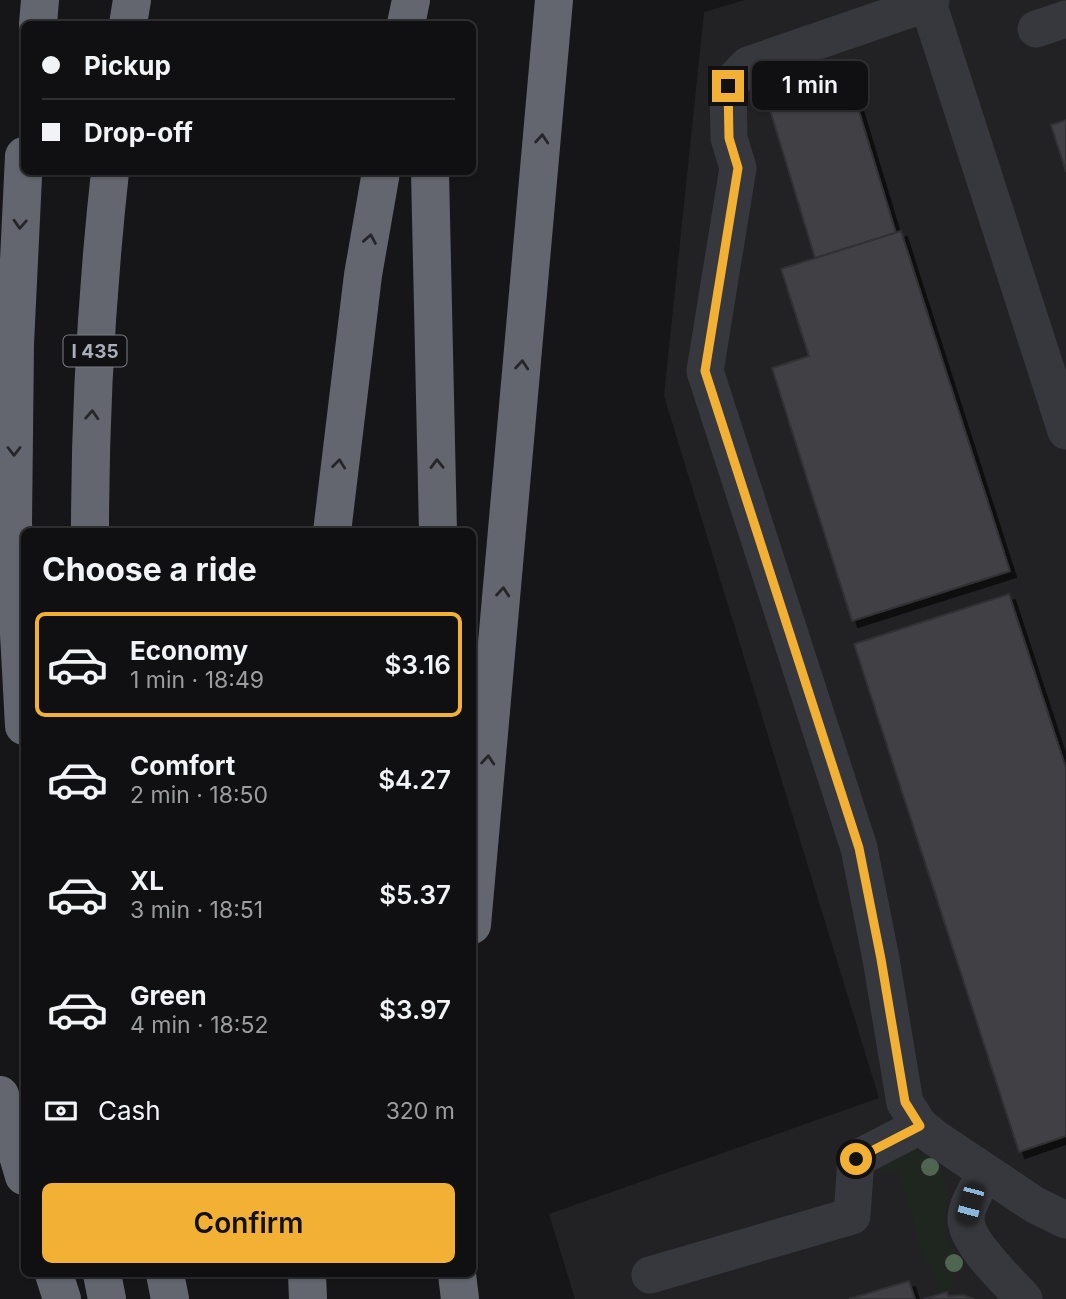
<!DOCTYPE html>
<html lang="en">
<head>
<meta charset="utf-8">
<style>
	body { margin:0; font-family:Inter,sans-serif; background:#1e1e20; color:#f1f3f6; height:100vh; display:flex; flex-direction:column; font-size:26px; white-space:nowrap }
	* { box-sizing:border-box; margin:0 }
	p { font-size:23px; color:#9c9d9f }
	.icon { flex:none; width:38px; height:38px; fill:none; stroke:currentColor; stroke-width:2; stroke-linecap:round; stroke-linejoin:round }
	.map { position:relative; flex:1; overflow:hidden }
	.panel { position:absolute; left:21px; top:528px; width:455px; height:749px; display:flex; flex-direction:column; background:#101012; border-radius:10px; box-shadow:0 2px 5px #0004,0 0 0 2px #303032 }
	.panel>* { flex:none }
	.guide { position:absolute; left:21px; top:21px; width:455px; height:154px; border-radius:10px; box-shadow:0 2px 5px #0004,0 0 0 2px #303032; display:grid; align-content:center; height:154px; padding:0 21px; background:#101012 }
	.end { position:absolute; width:32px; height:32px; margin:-16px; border:9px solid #f2b134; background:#111; box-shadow:0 0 0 4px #111 }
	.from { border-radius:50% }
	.bubble { position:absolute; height:49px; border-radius:10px; background:#101012; box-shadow:0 2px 5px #0004,0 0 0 2px #303032; font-size:23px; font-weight:600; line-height:49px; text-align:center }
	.car { position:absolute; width:21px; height:42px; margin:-21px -10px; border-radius:9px; box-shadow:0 0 5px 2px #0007; background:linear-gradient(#222 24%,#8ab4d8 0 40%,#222 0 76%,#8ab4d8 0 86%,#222 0) }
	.guide b { display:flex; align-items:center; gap:24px; height:66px; font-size:26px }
	.guide b+b { border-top:2px solid #303032 }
	.guide i { width:18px; height:18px; background:#f1f3f6 }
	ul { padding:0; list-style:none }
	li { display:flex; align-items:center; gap:21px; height:105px; margin:0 14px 10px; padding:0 7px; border:4px solid transparent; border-radius:10px }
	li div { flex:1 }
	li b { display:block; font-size:26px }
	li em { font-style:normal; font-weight:600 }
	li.selected { border-color:#f2b134 }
	li>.icon { width:63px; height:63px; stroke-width:1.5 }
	h2 { padding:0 21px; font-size:32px; line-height:84px }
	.pay { display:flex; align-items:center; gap:18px; height:77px; padding:0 21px; font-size:26px }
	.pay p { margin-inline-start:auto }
	.primary-button { display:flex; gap:14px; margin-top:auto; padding:14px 21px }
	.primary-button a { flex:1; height:80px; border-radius:10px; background:#f2b134; color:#111; font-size:28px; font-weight:600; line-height:80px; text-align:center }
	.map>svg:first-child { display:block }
</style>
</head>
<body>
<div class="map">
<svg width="1066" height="1299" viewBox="0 0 1066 1299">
	<defs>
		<filter id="shadow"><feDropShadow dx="6" dy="6" stdDeviation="0" flood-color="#0009"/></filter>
	</defs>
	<rect width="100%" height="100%" fill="#161618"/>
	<polygon fill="#222225" points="745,0 1066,0 1066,1299 575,1299 549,1214 879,1098 664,396 704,12"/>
	<path fill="#1e261f" d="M912 1149 924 1154 938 1156C941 1168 946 1181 947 1194 948 1202 946 1209 945 1216 943 1235 952 1248 962 1262L947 1292 941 1294 932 1264 926 1265 899 1170 882 1173 879 1168 882 1164Z"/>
	<g fill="#404145" stroke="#303034" stroke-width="2" filter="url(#shadow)">
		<polygon points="848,75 896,233 815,258 767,100"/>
		<polygon points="1066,120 1066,172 1051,125"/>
		<polygon points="901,231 1010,571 852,621 772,368 809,356 781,269"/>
		<polygon points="1009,594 1066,768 1066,1136 1019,1152 854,644"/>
		<polygon points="909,1281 915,1299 849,1299"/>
		<polygon points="947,1292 948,1296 963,1295 974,1299 924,1299"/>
	</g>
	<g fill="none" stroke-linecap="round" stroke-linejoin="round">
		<g stroke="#37383d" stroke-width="37">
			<polyline points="931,0 928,3 1066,431"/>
			<polyline points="928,3 748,65 728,86 729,138 738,168 705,371 859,848 881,959 905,1103 920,1126 935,1138 1035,1205 1066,1220"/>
			<polyline points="1036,29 1066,19"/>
			<path d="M986 1173C979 1186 966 1204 966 1219 966 1243 1008 1281 1024 1299"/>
			<polyline points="650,1275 852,1216 856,1159 920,1126"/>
		</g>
		<g stroke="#63666e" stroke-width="38">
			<polyline points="38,24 40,0"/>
			<polyline points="128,24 132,0"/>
			<polyline points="406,24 411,0"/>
			<polyline points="24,156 15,344 13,523 24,726"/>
			<polyline points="430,172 438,532"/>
			<path d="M90 532C90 412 97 291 110 172"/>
			<polyline points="332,532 363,275 381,172"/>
			<polyline points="472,925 554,0"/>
			<polyline points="0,1095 24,1176"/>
			<polyline points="54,1274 62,1299"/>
			<polyline points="102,1274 107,1299"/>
			<polyline points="165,1274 170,1299"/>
			<polyline points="307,1274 308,1299"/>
			<polyline points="457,1274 460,1299"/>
		</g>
	</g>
	<g fill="#506452">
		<circle cx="930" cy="1167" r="9"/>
		<circle cx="954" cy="1263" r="9"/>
	</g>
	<defs><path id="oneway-chevron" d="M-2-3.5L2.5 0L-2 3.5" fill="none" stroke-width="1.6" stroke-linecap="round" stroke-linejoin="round" transform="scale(1.75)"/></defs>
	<g stroke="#26262a">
		<use href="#oneway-chevron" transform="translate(542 139) rotate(-85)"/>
		<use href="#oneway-chevron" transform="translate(20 224) rotate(93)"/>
		<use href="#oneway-chevron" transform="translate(370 239) rotate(-80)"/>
		<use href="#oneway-chevron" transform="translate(522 365) rotate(-85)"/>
		<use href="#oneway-chevron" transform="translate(92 415) rotate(-87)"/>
		<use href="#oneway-chevron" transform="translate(14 451) rotate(90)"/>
		<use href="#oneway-chevron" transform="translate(339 464) rotate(-84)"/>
		<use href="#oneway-chevron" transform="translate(437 464) rotate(-91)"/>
		<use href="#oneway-chevron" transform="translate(503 592) rotate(-85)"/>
		<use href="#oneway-chevron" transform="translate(488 760) rotate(-85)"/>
	</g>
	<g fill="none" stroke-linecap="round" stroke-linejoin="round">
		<polyline stroke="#f2b134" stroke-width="9" points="728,86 729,138 738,168 705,371 859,848 881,959 905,1102 920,1126 856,1159"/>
	</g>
	<g text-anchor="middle" stroke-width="5" stroke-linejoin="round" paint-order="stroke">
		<rect fill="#111113" stroke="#7b7e86" stroke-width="2" x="63.5" y="335.5" width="63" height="31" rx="5"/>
		<g font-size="19" font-weight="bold" fill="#a8adb8">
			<text x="95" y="358">I 435</text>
		</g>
	</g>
</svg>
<i class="end from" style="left:856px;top:1159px"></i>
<i class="end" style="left:728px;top:86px"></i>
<div class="bubble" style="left:752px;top:61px;width:116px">1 min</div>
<i class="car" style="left:970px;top:1204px;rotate:195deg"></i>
<div class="guide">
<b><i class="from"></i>Pickup</b>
<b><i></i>Drop-off</b>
</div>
<section class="panel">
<h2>Choose a ride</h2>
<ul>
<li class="selected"><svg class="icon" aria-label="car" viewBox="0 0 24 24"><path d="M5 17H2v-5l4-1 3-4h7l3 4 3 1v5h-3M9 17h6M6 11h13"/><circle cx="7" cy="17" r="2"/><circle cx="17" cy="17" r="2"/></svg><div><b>Economy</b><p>1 min · 18:49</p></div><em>$3.16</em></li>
<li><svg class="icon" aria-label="car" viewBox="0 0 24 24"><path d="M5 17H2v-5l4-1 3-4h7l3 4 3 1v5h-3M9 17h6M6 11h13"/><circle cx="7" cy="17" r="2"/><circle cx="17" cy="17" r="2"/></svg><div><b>Comfort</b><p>2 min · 18:50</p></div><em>$4.27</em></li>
<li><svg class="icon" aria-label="car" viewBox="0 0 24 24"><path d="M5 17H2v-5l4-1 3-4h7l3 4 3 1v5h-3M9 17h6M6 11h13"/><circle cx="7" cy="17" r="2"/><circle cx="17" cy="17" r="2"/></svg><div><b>XL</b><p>3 min · 18:51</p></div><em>$5.37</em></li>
<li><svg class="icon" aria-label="car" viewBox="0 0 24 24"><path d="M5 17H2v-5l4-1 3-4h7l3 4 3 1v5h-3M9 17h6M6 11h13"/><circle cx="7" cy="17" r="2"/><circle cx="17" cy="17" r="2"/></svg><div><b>Green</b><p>4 min · 18:52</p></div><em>$3.97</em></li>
</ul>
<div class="pay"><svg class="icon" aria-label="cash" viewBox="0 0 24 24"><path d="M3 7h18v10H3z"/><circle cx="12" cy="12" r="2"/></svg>Cash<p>320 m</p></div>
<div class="primary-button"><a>Confirm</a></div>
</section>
</div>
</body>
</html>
